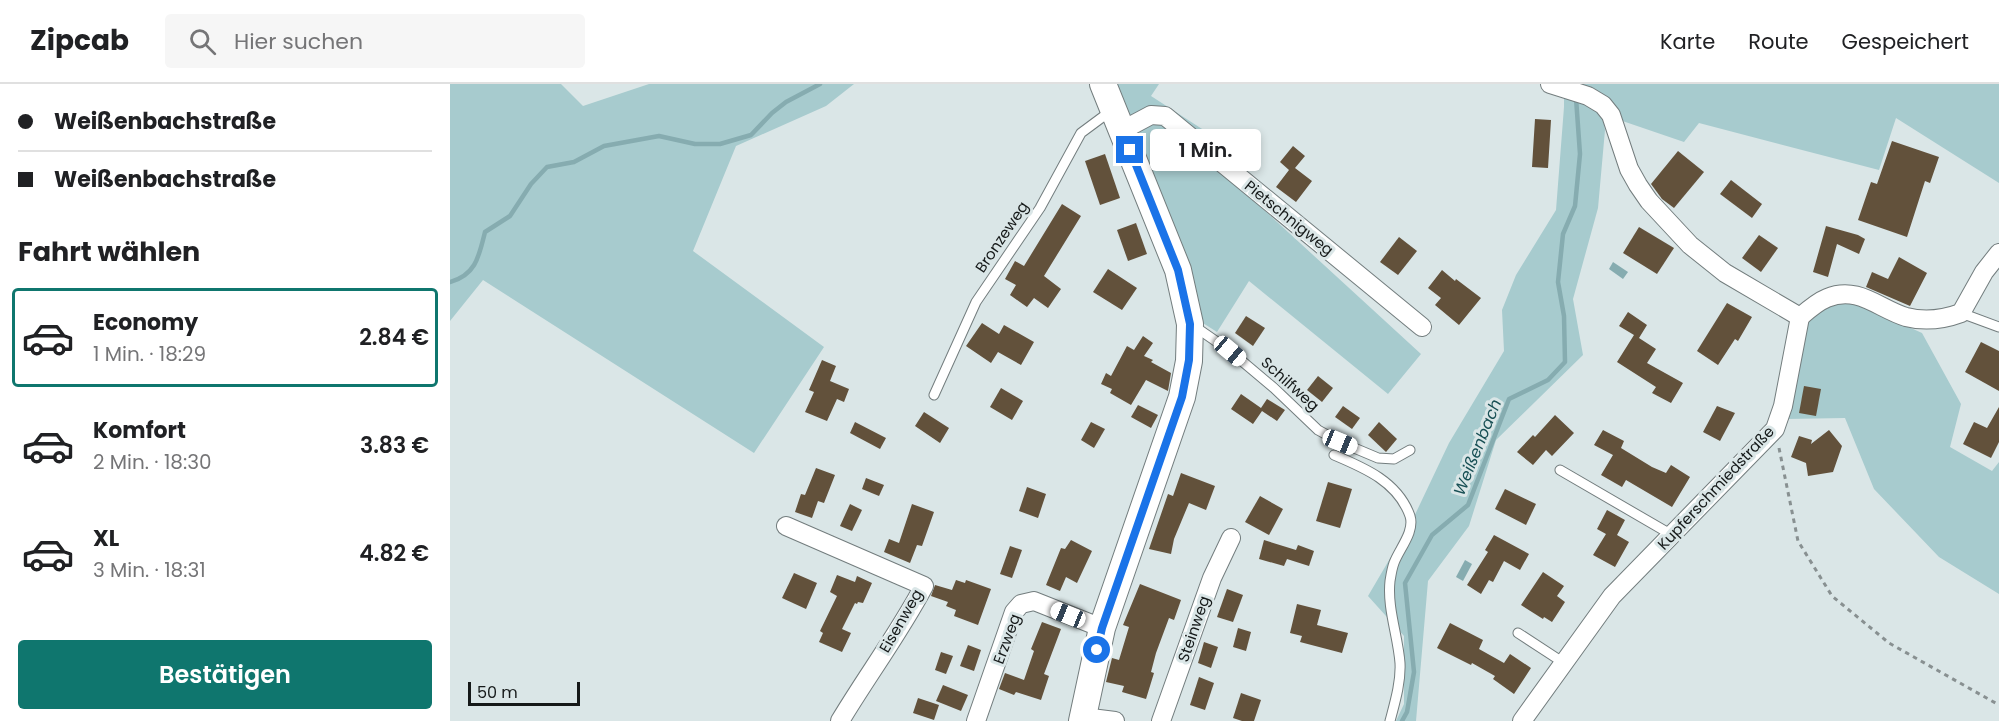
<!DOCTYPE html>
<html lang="de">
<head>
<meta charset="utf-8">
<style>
	body { margin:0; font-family:Poppins,sans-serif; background:#f6f6f6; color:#202124; height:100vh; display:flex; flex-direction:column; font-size:22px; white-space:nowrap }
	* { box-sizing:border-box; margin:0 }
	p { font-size:20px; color:#757577 }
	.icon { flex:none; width:33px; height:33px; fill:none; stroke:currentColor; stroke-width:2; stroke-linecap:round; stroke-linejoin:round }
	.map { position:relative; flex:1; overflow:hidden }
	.panel { display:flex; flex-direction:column; background:#fff; width:450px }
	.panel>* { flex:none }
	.top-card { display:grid; align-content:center; height:132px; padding:0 18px; background:#fff }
	.scale { position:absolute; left:18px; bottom:15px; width:112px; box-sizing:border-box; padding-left:6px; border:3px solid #151919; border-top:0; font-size:16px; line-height:21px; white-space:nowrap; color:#151919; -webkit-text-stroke:4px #dae6e7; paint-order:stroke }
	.end { position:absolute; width:27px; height:27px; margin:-14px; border:8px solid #1a73e8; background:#fff; box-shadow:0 0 0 3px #fff }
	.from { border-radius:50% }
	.bubble { position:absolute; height:42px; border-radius:6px; background:#fff; box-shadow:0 3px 9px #0003; font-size:20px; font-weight:600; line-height:42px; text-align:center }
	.car { position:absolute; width:18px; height:36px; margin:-18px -9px; border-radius:8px; box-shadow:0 0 4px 2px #0007; background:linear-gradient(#fff 24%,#345 0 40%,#fff 0 76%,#345 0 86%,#fff 0) }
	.top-card b { display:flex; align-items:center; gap:21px; height:57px; font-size:22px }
	.top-card b+b { border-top:2px solid #e0e0e0 }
	.top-card i { width:15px; height:15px; background:#202124 }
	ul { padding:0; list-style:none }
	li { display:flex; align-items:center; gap:18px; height:99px; margin:0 12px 9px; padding:0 6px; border:3px solid transparent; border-radius:6px }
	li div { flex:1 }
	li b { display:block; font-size:22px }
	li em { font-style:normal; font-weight:600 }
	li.active { border-color:#0f766e }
	li>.icon { width:54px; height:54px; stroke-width:1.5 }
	h2 { padding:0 18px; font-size:27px; line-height:72px }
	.cta { display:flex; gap:12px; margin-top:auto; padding:12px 18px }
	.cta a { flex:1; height:69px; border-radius:6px; background:#0f766e; color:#fff; font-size:24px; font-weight:600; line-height:69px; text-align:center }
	header { display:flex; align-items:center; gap:36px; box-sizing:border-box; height:84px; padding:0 30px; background:#fff; border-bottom:2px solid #e0e0e0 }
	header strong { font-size:28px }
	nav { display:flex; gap:33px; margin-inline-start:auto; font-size:21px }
	.search { width:420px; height:54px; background:#f6f6f6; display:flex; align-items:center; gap:15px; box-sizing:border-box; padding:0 21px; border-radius:6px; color:#757577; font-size:22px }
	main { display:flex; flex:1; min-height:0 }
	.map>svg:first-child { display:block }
</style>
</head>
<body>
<header>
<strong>Zipcab</strong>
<div class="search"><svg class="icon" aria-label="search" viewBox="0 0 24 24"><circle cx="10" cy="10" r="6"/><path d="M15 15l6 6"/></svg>Hier suchen</div>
<nav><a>Karte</a><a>Route</a><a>Gespeichert</a></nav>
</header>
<main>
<section class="panel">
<div class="top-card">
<b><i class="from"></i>Weißenbachstraße</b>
<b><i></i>Weißenbachstraße</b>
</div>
<h2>Fahrt wählen</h2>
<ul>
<li class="active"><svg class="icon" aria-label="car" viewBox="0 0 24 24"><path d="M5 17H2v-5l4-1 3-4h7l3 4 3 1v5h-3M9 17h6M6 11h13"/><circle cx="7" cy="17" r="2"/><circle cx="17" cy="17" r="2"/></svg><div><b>Economy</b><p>1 Min. · 18:29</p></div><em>2.84 €</em></li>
<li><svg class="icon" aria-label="car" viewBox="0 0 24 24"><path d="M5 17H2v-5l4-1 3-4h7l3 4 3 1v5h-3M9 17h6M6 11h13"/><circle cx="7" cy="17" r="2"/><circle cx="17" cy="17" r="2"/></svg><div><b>Komfort</b><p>2 Min. · 18:30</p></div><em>3.83 €</em></li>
<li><svg class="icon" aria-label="car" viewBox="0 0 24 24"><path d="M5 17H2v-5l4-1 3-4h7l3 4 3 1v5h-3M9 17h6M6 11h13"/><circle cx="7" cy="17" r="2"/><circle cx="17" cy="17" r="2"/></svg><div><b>XL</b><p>3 Min. · 18:31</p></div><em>4.82 €</em></li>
</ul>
<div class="cta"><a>Bestätigen</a></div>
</section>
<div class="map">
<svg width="1549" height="637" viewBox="0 0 1549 637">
	<rect width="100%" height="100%" fill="#dae6e7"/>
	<g fill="#a7cbce">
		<polygon points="0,0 111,0 133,22 199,0 404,0 376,22 286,62 243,167 374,263 304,369 33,196 0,237"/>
		<polygon points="663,0 709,0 701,12 766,54 753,70 971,270 938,310 799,197 767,248 745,234"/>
		<polygon points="1114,0 1549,0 1549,99 1446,34 1429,86 1249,39 1234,58 1152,30 1155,46 1148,124 1123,215 1133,271 1046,356 1019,442 978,497 966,637 946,637 954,620 954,552 918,512 962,437 999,359 1054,267 1052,226 1066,191 1106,126 1114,23"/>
		<polygon points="1398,216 1472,249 1511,320 1500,363 1542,387 1549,378 1549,510 1489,473 1424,405 1395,334 1336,335 1355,241 1378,218"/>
	</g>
	<g fill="#86acb0">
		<polygon points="1163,178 1178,188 1173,195 1159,185"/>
		<polygon points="1015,476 1022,480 1013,497 1006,493"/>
	</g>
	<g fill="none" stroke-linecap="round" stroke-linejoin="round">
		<g stroke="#86acb0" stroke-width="4.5">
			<path d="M0 198C26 191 29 172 35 148L60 132 81 100 97 83 124 78 154 62 209 52 245 60H270L301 51 322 29 336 18 370 0"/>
			<polyline points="952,637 957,628 964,588 955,499 982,451 1018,421 1059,315 1098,296 1115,278 1114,232 1108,198 1113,150 1125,122 1130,70 1126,14"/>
		</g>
	</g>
	<g fill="#62513b">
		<polygon points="1085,35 1101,36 1098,84 1082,83"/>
		<polygon points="1442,57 1489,73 1480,99 1475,97 1457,153 1408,136 1421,98 1427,100"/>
		<polygon points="843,62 855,72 845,84 862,97 846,118 826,103 839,86 830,78"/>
		<polygon points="1228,67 1254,88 1224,124 1212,115 1201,100"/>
		<polygon points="655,70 670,114 650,121 635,77"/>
		<polygon points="1281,96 1312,120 1302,134 1270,110"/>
		<polygon points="612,120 631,132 594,192 611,205 598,224 584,214 577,223 560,211 566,201 555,195 565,177 574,182"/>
		<polygon points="686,139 697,170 678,177 667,146"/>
		<polygon points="1376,142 1408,151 1415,155 1409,170 1387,160 1378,193 1363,188"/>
		<polygon points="1189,143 1224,164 1207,190 1173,169"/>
		<polygon points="1309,151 1328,164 1311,188 1292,174"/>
		<polygon points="949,153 967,167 948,191 930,178"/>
		<polygon points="1449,173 1477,189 1460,222 1416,203 1422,188 1438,195"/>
		<polygon points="658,185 687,204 672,226 643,208"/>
		<polygon points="992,186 1005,197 1006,195 1031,214 1009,241 985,221 991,214 978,204"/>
		<polygon points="1277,219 1302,233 1288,257 1285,255 1268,281 1247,267"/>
		<polygon points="1178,228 1197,241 1189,254 1206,265 1197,279 1233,299 1221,319 1202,309 1206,303 1167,278 1184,251 1169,242"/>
		<polygon points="796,232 815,244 803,262 785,249"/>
		<polygon points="532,239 549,250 554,241 584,258 571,281 548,268 541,279 516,262"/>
		<polygon points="693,252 703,259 694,272 703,276 701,278 721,289 718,307 696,296 681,321 660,309 662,305 651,300 656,289 661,292 677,262 684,266"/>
		<polygon points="1531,258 1549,267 1549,307 1515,288"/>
		<polygon points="372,276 386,282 380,297 399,305 394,318 387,315 377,337 355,328 364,308 359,306"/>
		<polygon points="868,292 883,304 872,318 857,306"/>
		<polygon points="1354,302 1371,305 1366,332 1349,329"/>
		<polygon points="551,304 573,317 562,336 540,323"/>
		<polygon points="791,310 811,324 817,315 835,326 827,337 812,327 803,340 781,325"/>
		<polygon points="688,321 708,331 701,344 681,333"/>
		<polygon points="893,322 910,334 902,345 885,333"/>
		<polygon points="1267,322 1285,329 1270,357 1253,348"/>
		<polygon points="1549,323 1549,358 1541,374 1513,360 1524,338 1537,344"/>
		<polygon points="474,328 499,344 490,359 465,342"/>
		<polygon points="1105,331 1124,349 1102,372 1096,366 1083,381 1067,368 1083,351 1085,353"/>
		<polygon points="405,338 436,354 430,365 400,349"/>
		<polygon points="641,338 655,345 644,364 631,356"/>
		<polygon points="929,338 947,355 936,368 918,351"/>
		<polygon points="1153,346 1174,357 1171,364 1202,383 1216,389 1221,381 1240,393 1222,423 1176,396 1172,403 1151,391 1163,371 1144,361"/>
		<polygon points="1379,346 1392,362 1383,388 1358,392 1356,379 1341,373 1349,352 1362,356 1361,360"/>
		<polygon points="366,384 385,391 374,419 368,417 362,434 345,428 351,410 355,411"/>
		<polygon points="731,389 765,402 756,426 739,419 724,455 721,470 699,465 718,410 723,412"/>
		<polygon points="416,394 434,401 429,412 412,405"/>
		<polygon points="878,398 902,405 890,444 866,437"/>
		<polygon points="577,403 596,410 588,434 569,427"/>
		<polygon points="1055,405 1086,420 1076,441 1045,425"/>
		<polygon points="810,412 833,425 819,451 795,438"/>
		<polygon points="400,420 412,426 402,447 390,442"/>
		<polygon points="462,420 484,428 472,462 467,461 460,479 434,468 439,455 449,459"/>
		<polygon points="1157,426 1175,436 1167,451 1179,458 1165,483 1143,471 1156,450 1147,445"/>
		<polygon points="1044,451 1079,470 1070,486 1054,477 1043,498 1039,496 1031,510 1017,501 1038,468 1035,466"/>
		<polygon points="621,456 642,467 627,499 616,493 610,507 596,501 611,464 615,465"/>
		<polygon points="814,456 846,466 848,461 864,467 859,482 837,475 834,482 809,475"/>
		<polygon points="560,462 572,466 562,494 550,490"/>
		<polygon points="1093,488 1114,502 1107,512 1115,518 1102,538 1094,533 1093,535 1071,521"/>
		<polygon points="344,489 367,499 356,525 332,514"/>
		<polygon points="387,491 405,498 407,492 422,499 413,519 408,518 407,520 405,519 392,545 401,549 392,568 369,558 373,549 370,547 387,512 380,508"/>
		<polygon points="506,496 515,499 516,496 541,505 528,541 504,532 506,526 496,522 498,518 481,512 485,501 502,506"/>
		<polygon points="690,500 731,516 724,536 719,534 706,569 701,588 704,589 696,615 672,608 674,602 656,598 662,574 669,576 679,543 673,541"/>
		<polygon points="777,505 793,511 783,538 767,533"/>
		<polygon points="847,520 871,526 867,541 898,549 892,569 850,558 852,552 840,549"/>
		<polygon points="592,538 611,545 594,590 599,592 591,616 566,608 564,611 549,605 555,589 574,596 584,567 581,565"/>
		<polygon points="1000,539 1033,556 1029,565 1054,579 1060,570 1081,584 1064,610 1043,595 1045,592 1022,579 1021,581 987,564"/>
		<polygon points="788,544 801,548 796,567 783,563"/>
		<polygon points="754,558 768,563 761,584 748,579"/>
		<polygon points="518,561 531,566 524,587 510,582"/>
		<polygon points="491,568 503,572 496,590 485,586"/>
		<polygon points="749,593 764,599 755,626 740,621"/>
		<polygon points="493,601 518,611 511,627 486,617"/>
		<polygon points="791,609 811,616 804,637 792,637 783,634"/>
		<polygon points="468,614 489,621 484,636 463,629"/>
	</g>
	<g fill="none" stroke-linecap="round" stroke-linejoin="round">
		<defs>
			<g id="lane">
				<polyline points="1511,229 1549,243"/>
				<polyline points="744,242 780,267 824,304 868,346 890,358 928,374 944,375 960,366"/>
				<polyline points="484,311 526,218 590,124 631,49 662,26"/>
				<path d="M884 371C915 384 948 398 960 432 965 448 949 465 944 479 942 484 941 491 940 497 937 524 948 552 950 579 951 598 945 618 940 637"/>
				<polyline points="1110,386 1222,451"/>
				<polyline points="1068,549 1114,579"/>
			</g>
			<g id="street">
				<polyline points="1100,0 1138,12 1153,21 1161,31 1179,85 1188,101 1199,117 1240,161 1275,189 1350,233"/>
				<polyline points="671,47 701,31 715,32 972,243"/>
				<path d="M1350 233C1358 226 1367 218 1377 214 1408 201 1429 225 1456 233 1475 238 1492 236 1511 229L1534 188 1549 169"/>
				<path d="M336 442 474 502C449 549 417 592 390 637"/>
				<polyline points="633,633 665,637"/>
				<polyline points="526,637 564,528 571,520 584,517 652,544"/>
				<polyline points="711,637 762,494 781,454"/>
				<polyline points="1072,637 1162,512 1325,345 1333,322 1350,233"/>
			</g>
			<polyline id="secondary" points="632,637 652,544 732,313 739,277 740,240 728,186 653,0"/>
		</defs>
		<use href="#lane" stroke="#737d7e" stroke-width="11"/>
		<use href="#street" stroke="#737d7e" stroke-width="20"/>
		<use href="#secondary" stroke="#737d7e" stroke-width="28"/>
		<polyline stroke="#889091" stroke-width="3" stroke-dasharray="4.5 4.5" stroke-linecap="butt" points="1329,364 1348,457 1382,512 1439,559 1549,621"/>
		<use href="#lane" stroke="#fff" stroke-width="9"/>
		<use href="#street" stroke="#fff" stroke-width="18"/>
		<use href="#secondary" stroke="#fff" stroke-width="26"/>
	</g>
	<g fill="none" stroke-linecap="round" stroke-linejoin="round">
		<polyline stroke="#1a73e8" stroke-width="8" points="647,566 652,544 732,313 739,276 740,240 728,186 680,66"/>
	</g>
	<g text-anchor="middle" stroke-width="6" stroke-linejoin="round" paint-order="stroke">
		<g font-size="15" fill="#151919" stroke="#dae6e7">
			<text transform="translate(839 134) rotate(39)" y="5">Pietschnigweg</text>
			<text transform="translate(552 153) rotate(-56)" y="5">Bronzeweg</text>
			<text transform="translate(840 300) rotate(42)" y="5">Schilfweg</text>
			<text transform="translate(1266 404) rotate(-47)" y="5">Kupferschmiedstraße</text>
			<text transform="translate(451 537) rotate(-60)" y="5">Eisenweg</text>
			<text transform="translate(744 545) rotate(-71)" y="5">Steinweg</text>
			<text transform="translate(557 555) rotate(-70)" y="5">Erzweg</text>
		</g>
		<g font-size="16" font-style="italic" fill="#195055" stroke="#dae6e7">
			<text transform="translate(1027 363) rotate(-68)" y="6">Weißenbach</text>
		</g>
	</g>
</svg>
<div class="scale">50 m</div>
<i class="end from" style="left:647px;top:566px"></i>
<i class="end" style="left:680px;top:66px"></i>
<div class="bubble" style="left:700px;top:45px;width:111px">1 Min.</div>
<i class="car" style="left:780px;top:267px;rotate:130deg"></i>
<i class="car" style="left:890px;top:358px;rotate:112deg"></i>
<i class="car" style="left:618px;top:531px;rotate:292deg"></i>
</div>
</main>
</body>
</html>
